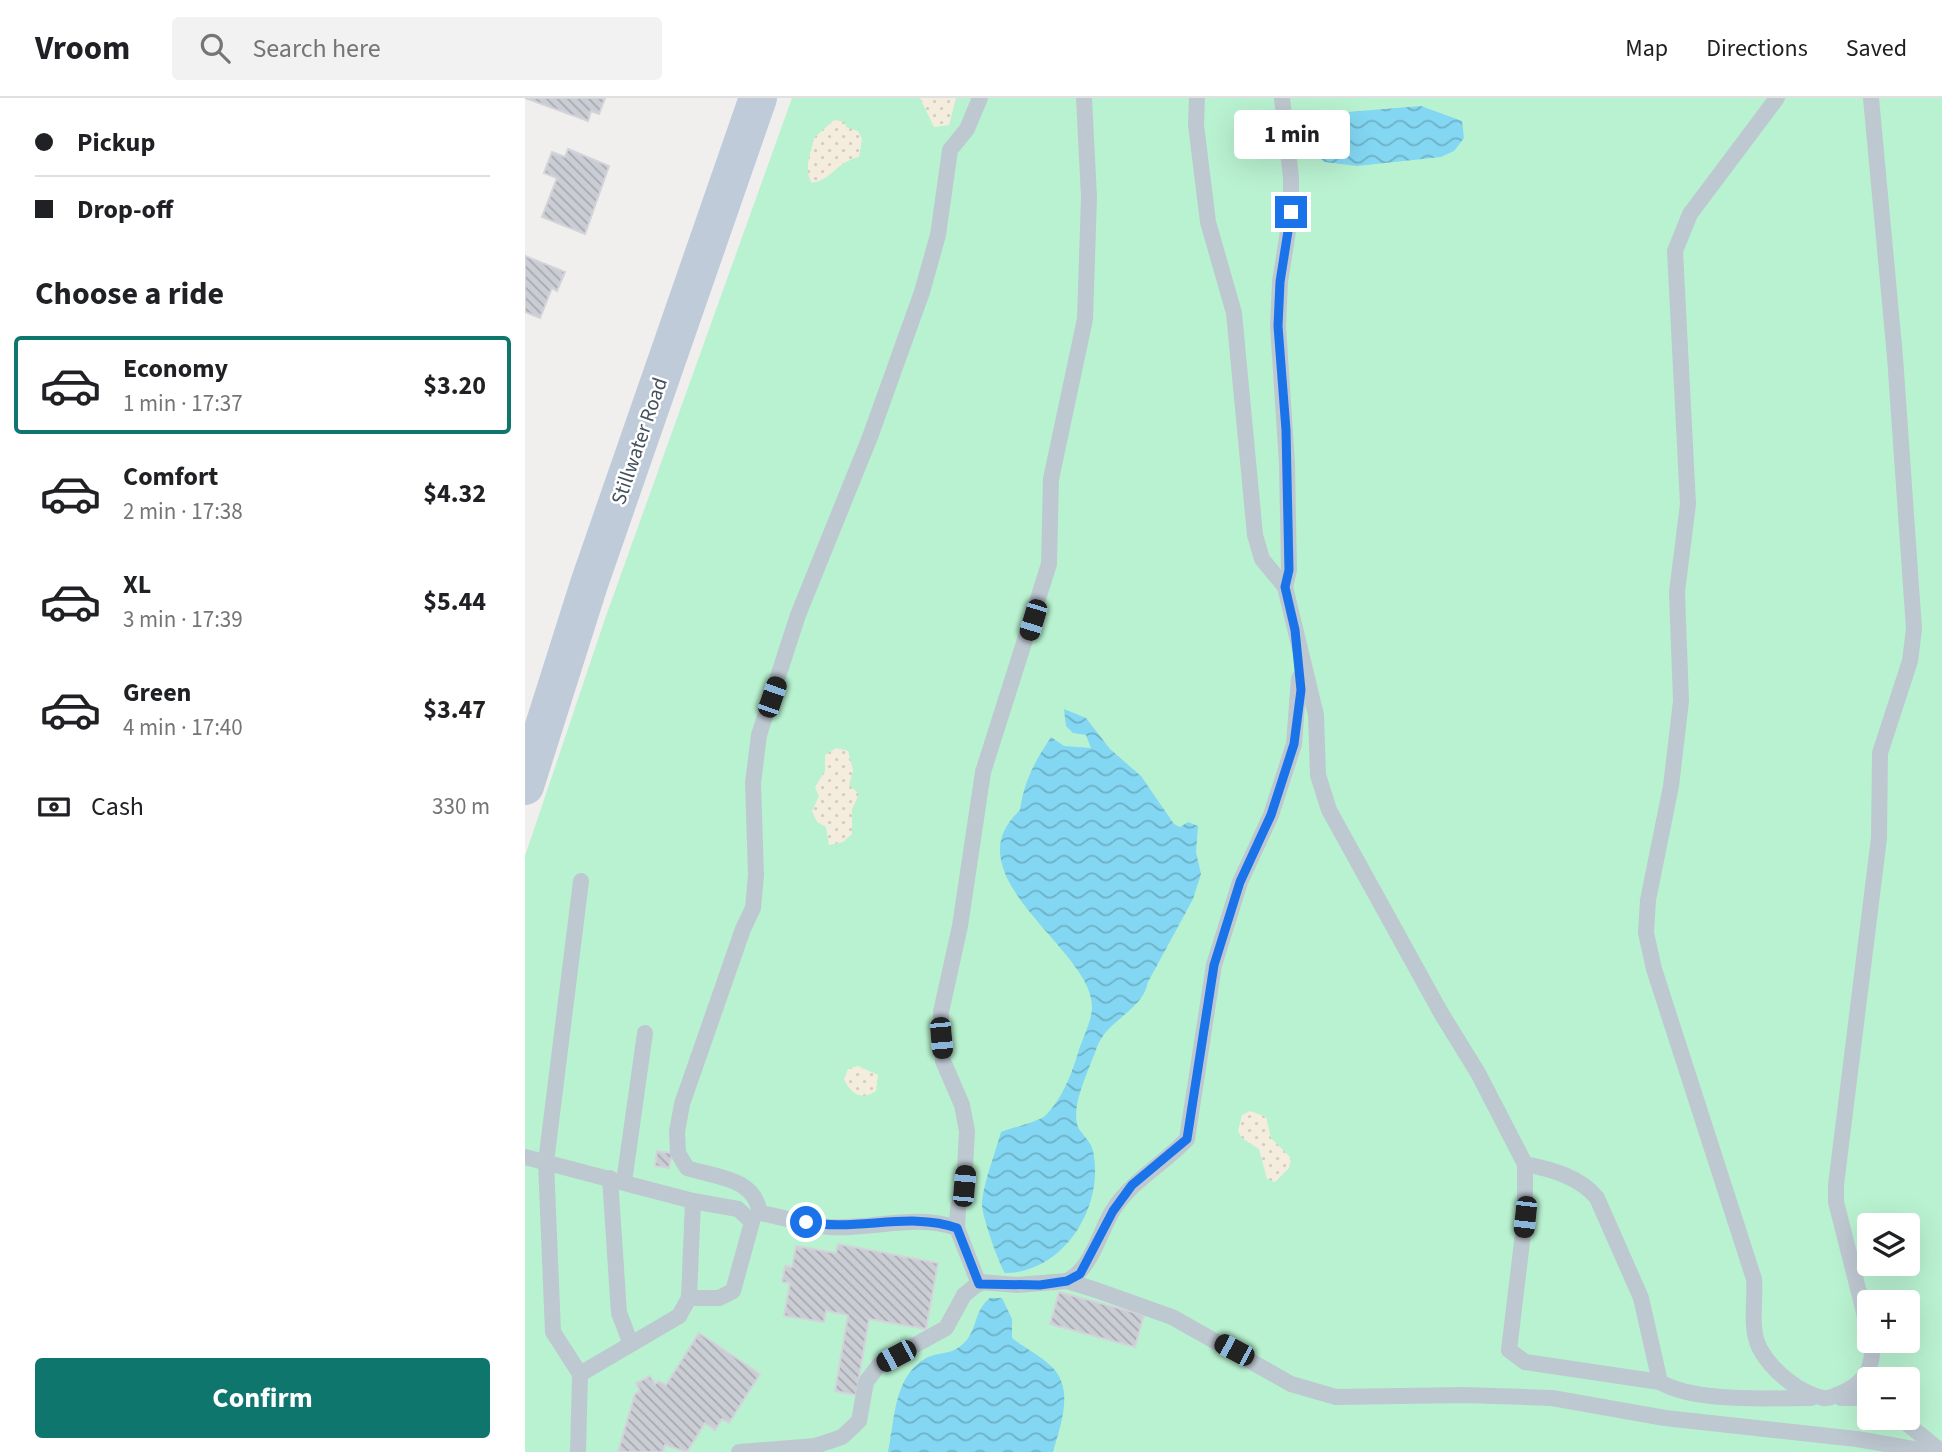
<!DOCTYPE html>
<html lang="en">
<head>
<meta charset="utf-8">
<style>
	body { margin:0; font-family:"Source Sans 3",sans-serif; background:#f2f2f2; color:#202124; height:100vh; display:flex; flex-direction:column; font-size:26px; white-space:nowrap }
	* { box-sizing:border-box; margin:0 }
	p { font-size:23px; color:#757577 }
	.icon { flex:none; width:38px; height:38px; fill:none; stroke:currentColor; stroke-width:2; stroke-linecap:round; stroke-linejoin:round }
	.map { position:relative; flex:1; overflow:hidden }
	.drawer { display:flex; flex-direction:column; background:#fff; width:525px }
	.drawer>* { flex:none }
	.guide { display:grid; align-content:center; height:154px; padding:0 35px; background:#fff }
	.controls { position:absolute; left:1332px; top:1115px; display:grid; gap:14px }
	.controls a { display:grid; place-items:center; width:63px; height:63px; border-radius:7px; background:#fff; box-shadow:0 7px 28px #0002; font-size:35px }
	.end { position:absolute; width:32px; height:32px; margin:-16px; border:9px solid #1a73e8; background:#fff; box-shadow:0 0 0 4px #fff }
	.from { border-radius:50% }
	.bubble { position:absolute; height:49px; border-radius:7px; background:#fff; box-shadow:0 7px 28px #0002; font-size:23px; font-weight:700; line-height:49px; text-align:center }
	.car { position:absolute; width:21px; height:42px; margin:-21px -10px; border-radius:9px; box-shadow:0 0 5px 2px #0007; background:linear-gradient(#222 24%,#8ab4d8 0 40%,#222 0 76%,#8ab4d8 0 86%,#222 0) }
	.guide b { display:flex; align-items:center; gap:24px; height:66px; font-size:26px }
	.guide b+b { border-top:2px solid #e0e0e0 }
	.guide i { width:18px; height:18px; background:#202124 }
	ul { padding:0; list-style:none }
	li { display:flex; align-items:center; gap:21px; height:98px; margin:0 14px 10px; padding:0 21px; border:4px solid transparent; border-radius:7px }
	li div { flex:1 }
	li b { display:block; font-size:26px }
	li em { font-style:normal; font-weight:700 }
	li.selected { border-color:#0f766e }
	li>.icon { width:63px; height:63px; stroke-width:1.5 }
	h2 { padding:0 35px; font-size:32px; line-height:84px }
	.pay { display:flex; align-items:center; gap:18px; height:77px; padding:0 35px; font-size:26px }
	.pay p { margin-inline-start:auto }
	.primary-button { display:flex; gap:14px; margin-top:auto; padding:14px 35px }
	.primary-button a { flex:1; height:80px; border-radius:7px; background:#0f766e; color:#fff; font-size:28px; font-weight:700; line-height:80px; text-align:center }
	header { display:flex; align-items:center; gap:42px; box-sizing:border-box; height:98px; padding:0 35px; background:#fff; border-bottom:2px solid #e0e0e0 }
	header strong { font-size:33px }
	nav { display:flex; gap:38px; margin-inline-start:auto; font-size:24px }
	.search { width:490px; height:63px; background:#f2f2f2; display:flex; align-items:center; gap:18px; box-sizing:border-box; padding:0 24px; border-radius:7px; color:#757577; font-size:26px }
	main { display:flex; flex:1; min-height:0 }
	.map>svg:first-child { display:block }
</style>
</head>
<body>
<header>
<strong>Vroom</strong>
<div class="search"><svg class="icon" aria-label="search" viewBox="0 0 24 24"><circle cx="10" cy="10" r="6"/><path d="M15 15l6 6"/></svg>Search here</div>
<nav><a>Map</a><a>Directions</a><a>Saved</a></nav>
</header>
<main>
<section class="drawer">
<div class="guide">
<b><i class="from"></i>Pickup</b>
<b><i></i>Drop-off</b>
</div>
<h2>Choose a ride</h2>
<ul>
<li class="selected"><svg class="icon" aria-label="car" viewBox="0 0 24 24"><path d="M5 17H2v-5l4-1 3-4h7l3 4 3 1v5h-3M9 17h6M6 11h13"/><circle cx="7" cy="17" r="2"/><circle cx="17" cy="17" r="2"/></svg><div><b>Economy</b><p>1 min · 17:37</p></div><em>$3.20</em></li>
<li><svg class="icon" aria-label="car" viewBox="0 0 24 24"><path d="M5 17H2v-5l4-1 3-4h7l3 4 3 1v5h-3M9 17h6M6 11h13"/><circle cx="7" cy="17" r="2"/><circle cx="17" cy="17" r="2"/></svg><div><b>Comfort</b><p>2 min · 17:38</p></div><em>$4.32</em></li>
<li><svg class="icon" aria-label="car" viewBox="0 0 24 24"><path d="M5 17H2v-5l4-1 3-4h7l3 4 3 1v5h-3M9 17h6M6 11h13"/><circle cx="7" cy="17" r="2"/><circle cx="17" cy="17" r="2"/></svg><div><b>XL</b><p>3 min · 17:39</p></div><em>$5.44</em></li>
<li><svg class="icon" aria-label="car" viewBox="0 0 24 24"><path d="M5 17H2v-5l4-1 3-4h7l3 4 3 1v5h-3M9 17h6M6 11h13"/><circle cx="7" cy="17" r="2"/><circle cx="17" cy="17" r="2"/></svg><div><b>Green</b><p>4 min · 17:40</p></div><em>$3.47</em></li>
</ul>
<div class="pay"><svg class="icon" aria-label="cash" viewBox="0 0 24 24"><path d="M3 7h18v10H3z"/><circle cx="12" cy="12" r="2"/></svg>Cash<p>330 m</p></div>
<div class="primary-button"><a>Confirm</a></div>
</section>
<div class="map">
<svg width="1417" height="1354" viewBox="0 0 1417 1354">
	<defs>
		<pattern id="sand-dots" width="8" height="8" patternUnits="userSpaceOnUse" patternTransform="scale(1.75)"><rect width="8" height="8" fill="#f4edde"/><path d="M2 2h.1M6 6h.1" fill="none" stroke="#d3cdc1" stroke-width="1.8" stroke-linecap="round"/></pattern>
		<pattern id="water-waves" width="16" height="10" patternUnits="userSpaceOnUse" patternTransform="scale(1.75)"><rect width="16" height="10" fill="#83d7f2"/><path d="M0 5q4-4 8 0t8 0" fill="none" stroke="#6db1c7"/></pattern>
		<pattern id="building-back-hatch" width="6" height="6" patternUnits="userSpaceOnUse" patternTransform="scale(1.75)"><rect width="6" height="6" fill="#cacdd3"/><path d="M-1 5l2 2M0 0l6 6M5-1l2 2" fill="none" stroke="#a6a9ae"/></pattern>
	</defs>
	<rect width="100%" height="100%" fill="#f1eeee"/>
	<path fill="#b9f2d1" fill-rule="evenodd" d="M267 0H1417V1354H0V758L81 518ZM1344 1127H1382V1166H1344ZM1344 1204H1382V1242H1344ZM1344 1281H1382V1320H1344Z"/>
	<g fill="url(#sand-dots)">
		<polygon points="395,0 431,0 424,27 409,29"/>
		<path d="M309 22 320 24 321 29 333 33 337 41 334 59C311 64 308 81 287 85 278 69 286 57 289 40Z"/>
		<polygon points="311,650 323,653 328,673 324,687 334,696 327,711 327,736 318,744 304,747 301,729 292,724 287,713 294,698 290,689 300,673 300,657"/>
		<path d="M333 968 353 977 351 993C336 1003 326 996 319 981L323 971Z"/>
		<polygon points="725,1013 741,1019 746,1040 766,1060 764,1070 750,1084 742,1081 734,1051 717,1040 713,1033 717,1017"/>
	</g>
	<g fill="url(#water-waves)">
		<polygon points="896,8 937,23 939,40 929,53 916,59 832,68 800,64 768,41 767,27 786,17"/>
		<path d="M539 611 561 620 585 651 616 678 649 726 655 729 663 724 673 728 671 754 676 776 668 801 623 884C618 912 582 922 572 949 565 970 547 1004 552 1026 554 1035 566 1042 568 1053 580 1108 539 1175 480 1175 473 1164 455 1113 457 1103 460 1080 470 1056 476 1034 488 1029 512 1025 521 1017 537 1001 547 975 553 955 557 941 567 923 567 909 568 851 423 778 495 712 499 683 510 663 526 639L539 648 566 650 561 637 548 635 541 628Z"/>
		<path d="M465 1200H477L487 1221V1240C500 1250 516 1258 527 1269 550 1292 535 1328 528 1354H363C370 1322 368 1279 401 1260 416 1253 427 1258 441 1243 452 1230 450 1211 465 1200Z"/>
	</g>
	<g fill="url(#building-back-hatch)" stroke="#d2d4da" stroke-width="2">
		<polygon points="0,0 80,0 74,16 66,13 63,23"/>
		<polygon points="43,51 84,68 60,136 17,119 32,80 19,75 27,54 40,59"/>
		<polygon points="0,158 40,174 32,193 27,190 15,220 0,214"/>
		<polygon points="132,1053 147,1055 144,1070 130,1068"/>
		<polygon points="313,1146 413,1165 401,1231 344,1221 331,1297 310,1293 323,1217 301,1213 299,1224 259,1218 265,1185 257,1184 260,1168 267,1169 271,1148 311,1155"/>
		<polygon points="534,1194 619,1217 610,1249 525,1226"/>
		<polygon points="174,1235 235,1276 204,1325 197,1321 190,1332 180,1325 162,1354 140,1347 138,1354 93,1354 110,1296 115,1293 111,1285 125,1278 130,1286 134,1283 141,1287"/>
	</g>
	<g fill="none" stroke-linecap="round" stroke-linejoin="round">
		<g stroke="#bec8d1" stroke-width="16">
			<polyline points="672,0 671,27 683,124 709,215 730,437 737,461 760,489 791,617 793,677 804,712 916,915 953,975 1000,1066 1000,1119 984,1252 1000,1264 1135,1284"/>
			<polyline points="757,0 766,80 766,114 755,184 753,228 762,366 764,472 760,489"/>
			<path d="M1252 0 1165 116 1150 153 1163 406 1152 494 1156 603 1146 688 1123 802 1121 835 1129 871 1229 1181C1231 1204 1224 1230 1235 1251 1247 1273 1274 1295 1298 1300 1304 1301 1308 1298 1314 1296 1338 1287 1351 1269 1346 1242"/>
			<polyline points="0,1059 168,1103 164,1200 154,1218 55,1276"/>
			<path d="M1000 1066C1026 1071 1055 1079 1072 1100L1116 1200 1135 1284C1171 1305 1244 1300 1286 1300"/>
			<polyline points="85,1080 94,1215 106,1246"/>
			<polyline points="99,1084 120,935"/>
			<path d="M432 1130C389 1115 348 1132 304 1129 281 1127 258 1119 235 1115 229 1079 192 1080 162 1070L153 1055 152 1034 157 1006 218 831 228 810 231 777 228 685 234 637 273 517 345 339 397 194 413 137 425 52 442 31 455 0"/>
			<path d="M542 1183C567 1170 574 1135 588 1112 608 1081 638 1067 662 1041L689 867 715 784 746 717 769 646 774 580"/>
			<polyline points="454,1186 432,1130 433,1110 439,1088 442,1033 437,1007 418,963 416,914 435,828 458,674 524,466 526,381 560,221 564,99 559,0"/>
			<polyline points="164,1200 194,1200 208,1193 227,1124 213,1111 168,1103"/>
			<polyline points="1344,1234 1311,1104 1311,1087 1354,740 1355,655 1385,563 1389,531 1370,259 1346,0"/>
			<polyline points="1316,1300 1333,1300 1344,1304"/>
			<polyline points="1375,1320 1417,1354"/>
			<polyline points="53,1354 55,1276 28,1234 21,1064 56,783"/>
			<polyline points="214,1354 290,1348 317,1339 334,1323 341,1284 354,1267 421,1230 439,1197 455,1184 492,1187 542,1183 571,1192 647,1219 766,1286 811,1299 939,1297 1027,1300 1140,1320 1332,1341 1405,1354"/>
		</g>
		<polyline stroke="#bfcbd9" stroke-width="38" points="0,688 64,486 233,0"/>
	</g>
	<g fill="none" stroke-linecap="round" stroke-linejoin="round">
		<path stroke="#1a73e8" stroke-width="9" d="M281 1124C332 1134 384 1113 432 1130L454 1186 515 1187 542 1183 555 1176 588 1113 607 1087 662 1041 689 867 715 784 746 717 769 646 776 592 770 532 760 489 764 472 761 332 753 228 755 184 766 114"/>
	</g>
	<g text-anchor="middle" stroke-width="5" stroke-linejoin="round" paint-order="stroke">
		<g font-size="21" fill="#45515d" stroke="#fff">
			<text transform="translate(114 343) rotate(-71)" y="7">Stillwater Road</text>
		</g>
	</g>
</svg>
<div class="controls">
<a><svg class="icon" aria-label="layers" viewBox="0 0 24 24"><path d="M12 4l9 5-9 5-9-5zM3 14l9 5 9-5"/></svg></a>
<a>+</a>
<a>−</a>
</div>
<i class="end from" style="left:281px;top:1124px"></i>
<i class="end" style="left:766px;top:114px"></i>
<div class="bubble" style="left:709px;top:12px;width:116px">1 min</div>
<i class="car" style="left:508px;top:522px;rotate:197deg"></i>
<i class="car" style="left:247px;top:599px;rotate:19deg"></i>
<i class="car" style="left:416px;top:940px;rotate:175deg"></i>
<i class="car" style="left:439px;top:1088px;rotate:5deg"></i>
<i class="car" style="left:1000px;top:1119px;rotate:186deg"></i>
<i class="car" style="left:709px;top:1252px;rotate:298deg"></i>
<i class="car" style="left:371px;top:1258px;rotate:242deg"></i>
</div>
</main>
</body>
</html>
